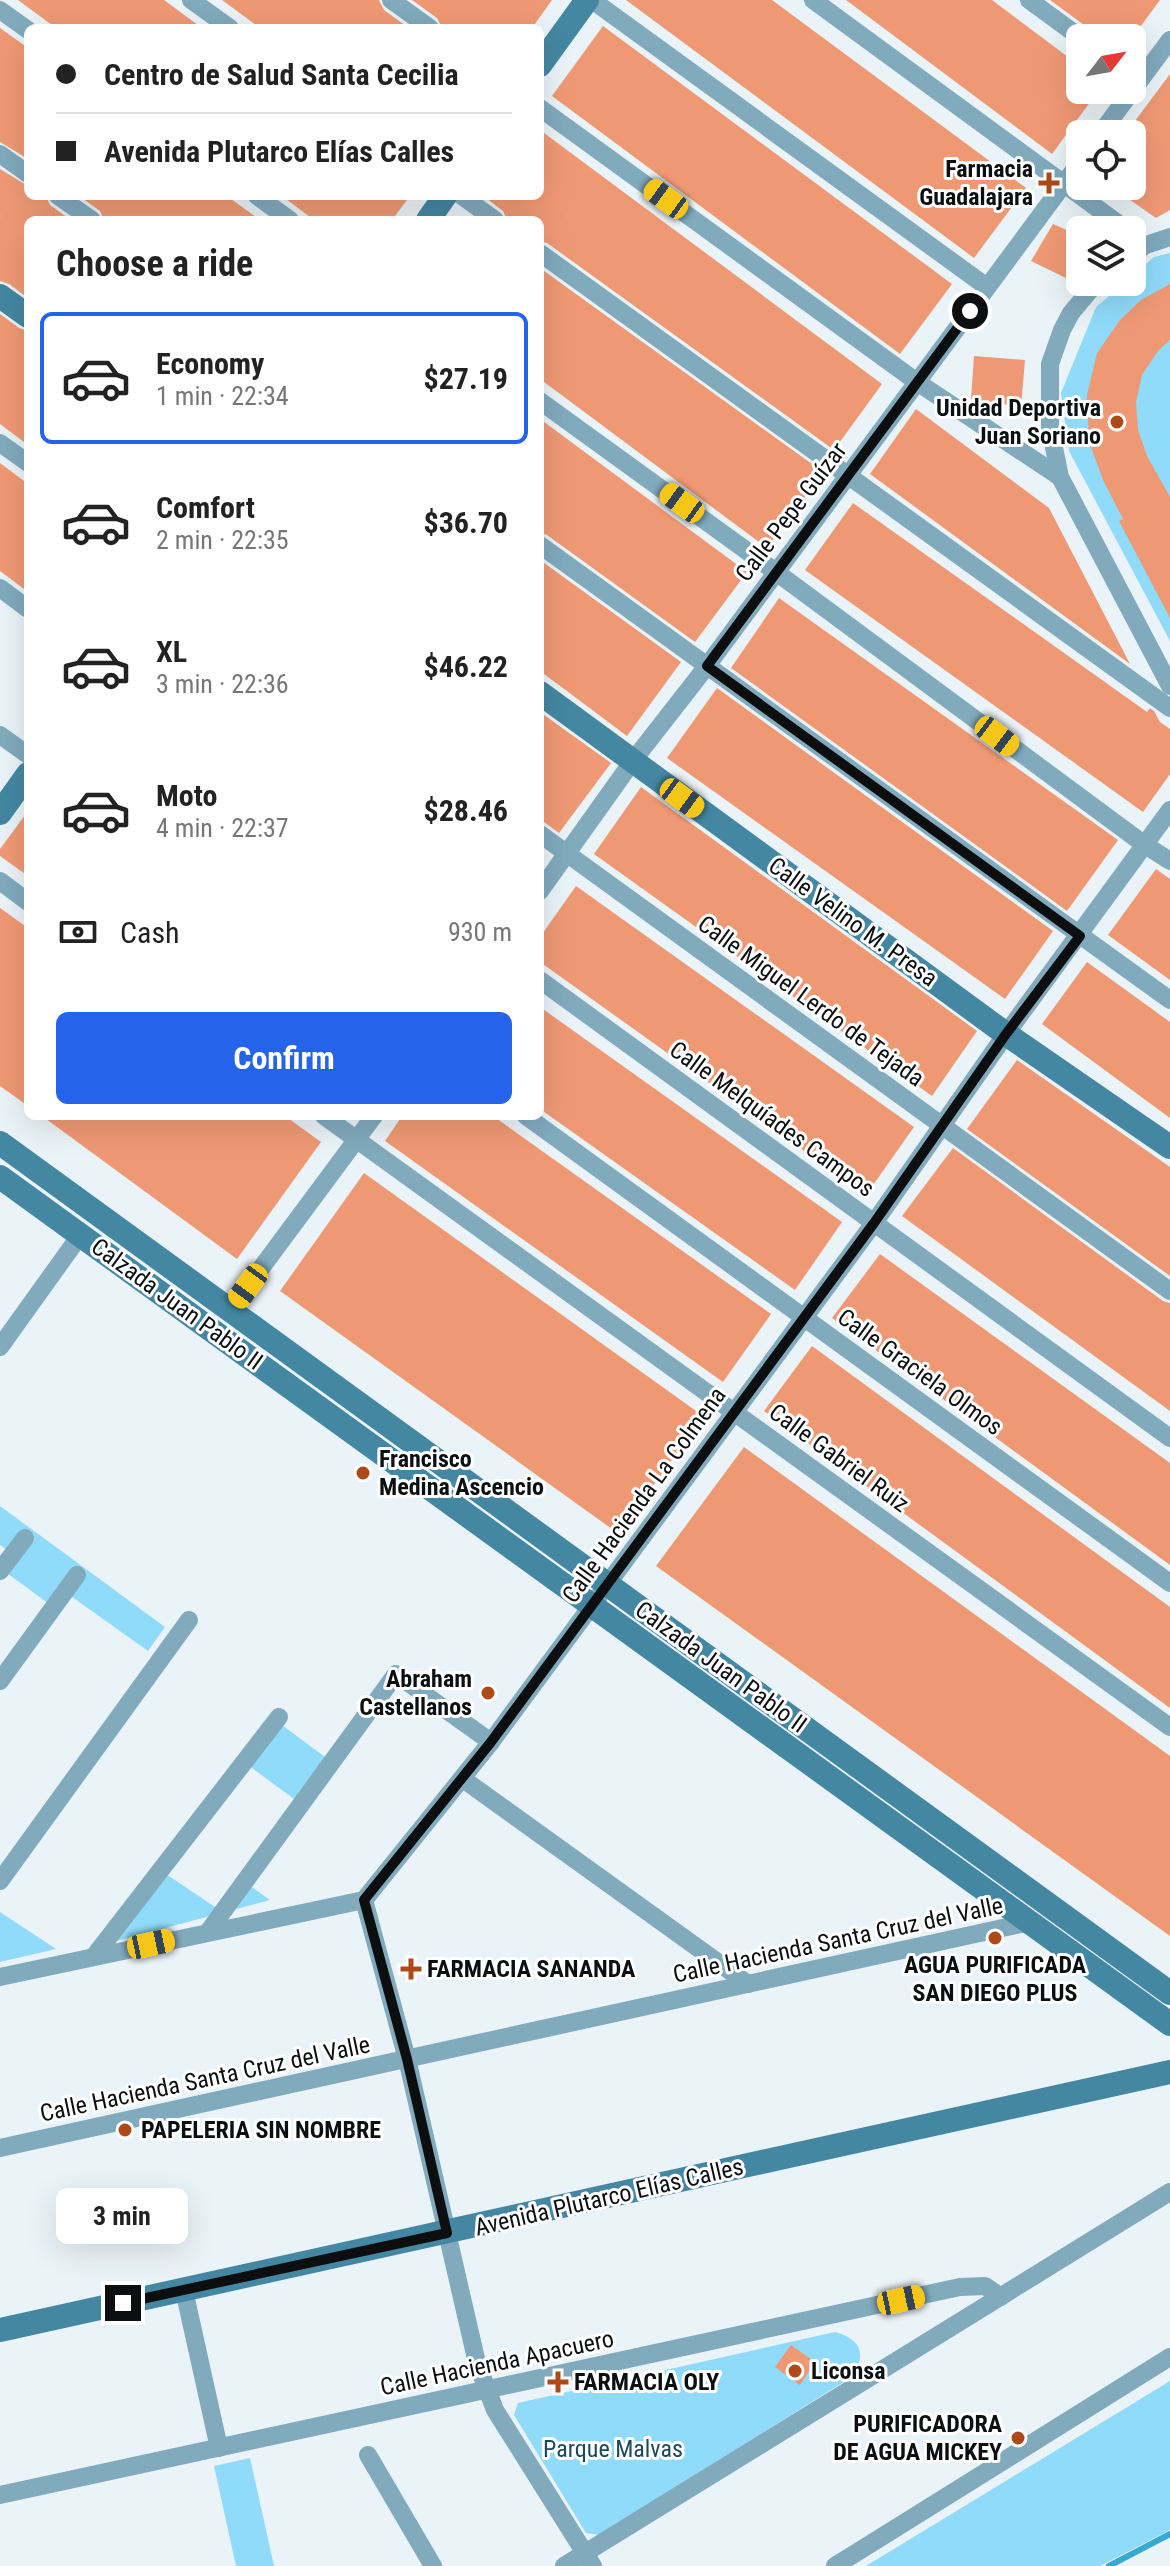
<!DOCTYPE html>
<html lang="en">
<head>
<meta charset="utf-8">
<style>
	body { margin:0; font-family:"Roboto Condensed",sans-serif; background:#f2f2f2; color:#222; height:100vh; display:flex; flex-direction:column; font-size:30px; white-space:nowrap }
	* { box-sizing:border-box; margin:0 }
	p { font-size:26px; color:#767676 }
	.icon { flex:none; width:44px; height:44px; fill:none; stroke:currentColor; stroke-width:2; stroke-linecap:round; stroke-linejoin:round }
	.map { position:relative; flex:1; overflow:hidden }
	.panel { position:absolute; left:24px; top:216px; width:520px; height:904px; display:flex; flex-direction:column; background:#fff; border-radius:12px; box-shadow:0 8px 32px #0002 }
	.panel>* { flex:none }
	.banner { position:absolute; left:24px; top:24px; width:520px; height:176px; border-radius:12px; box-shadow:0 8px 32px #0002; display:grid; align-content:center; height:176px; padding:0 32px; background:#fff }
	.needle { width:52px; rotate:59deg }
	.controls { position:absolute; left:1066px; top:24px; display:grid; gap:16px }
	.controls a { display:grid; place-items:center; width:80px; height:80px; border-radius:12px; background:#fff; box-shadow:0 8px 32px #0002; font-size:40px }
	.end { position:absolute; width:36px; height:36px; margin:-18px; border:10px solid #0c0e10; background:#fff; box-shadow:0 0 0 4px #fff }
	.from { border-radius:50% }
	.bubble { position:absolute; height:56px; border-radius:12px; background:#fff; box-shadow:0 8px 32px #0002; font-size:26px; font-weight:700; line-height:56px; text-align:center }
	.car { position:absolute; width:24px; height:48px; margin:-24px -12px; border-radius:10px; box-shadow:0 0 6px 2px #0007; background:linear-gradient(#f5c518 24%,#345 0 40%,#f5c518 0 76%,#345 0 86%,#f5c518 0) }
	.banner b { display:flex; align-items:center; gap:28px; height:76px; font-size:30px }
	.banner b+b { border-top:2px solid #e0e0e0 }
	.banner i { width:20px; height:20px; background:#222 }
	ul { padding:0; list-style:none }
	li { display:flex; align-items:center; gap:24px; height:132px; margin:0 16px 12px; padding:0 16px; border:4px solid transparent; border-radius:12px }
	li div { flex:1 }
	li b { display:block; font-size:30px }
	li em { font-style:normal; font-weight:700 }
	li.on { border-color:#2563eb }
	li>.icon { width:72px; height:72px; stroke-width:1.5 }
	h2 { padding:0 32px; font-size:36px; line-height:96px }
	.pay { display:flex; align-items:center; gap:20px; height:88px; padding:0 32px; font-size:30px }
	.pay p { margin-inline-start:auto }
	.button { display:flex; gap:16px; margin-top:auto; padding:16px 32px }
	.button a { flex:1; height:92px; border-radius:12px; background:#2563eb; color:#fff; font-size:32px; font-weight:700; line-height:92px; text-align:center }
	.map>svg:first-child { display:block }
</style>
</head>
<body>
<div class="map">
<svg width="1170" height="2566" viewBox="0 0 1170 2566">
	<rect width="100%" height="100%" fill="#eaf3f7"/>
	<g fill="#90dbfa">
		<polygon points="1170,253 1170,641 1069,451 1061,393 1096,307 1126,282 1132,282 1132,276 1154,257"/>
		<polygon points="0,1506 165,1627 148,1651 68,1594 56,1609 0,1568 11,1553 0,1545"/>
		<polygon points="279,1723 325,1757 294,1799 248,1765"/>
		<polygon points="166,1874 215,1907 238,1877 270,1900 113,1942"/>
		<polygon points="0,1912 56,1949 0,1962"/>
		<path d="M835 2332C860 2339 867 2353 853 2376L600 2535 586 2533 514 2415 518 2403Z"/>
		<polygon points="1170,2381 1170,2530 1100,2566 866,2566"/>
		<polygon points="250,2458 274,2566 236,2566 214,2466"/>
	</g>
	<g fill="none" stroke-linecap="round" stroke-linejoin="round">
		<polyline stroke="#36aad3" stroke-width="6" points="1109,2566 1170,2534"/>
	</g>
	<g fill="#ef9974">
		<polygon points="18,0 164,0 202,28 56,28"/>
		<polygon points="222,0 379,0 384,10 409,28 260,28"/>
		<polygon points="412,0 552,0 532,28 442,28 437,18"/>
		<polygon points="626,0 772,0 1026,188 974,258"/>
		<polygon points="846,0 992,0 1080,66 1080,90 1099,90 1052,154"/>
		<polygon points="1050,0 1160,0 1132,38 1102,38"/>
		<polygon points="603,26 952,284 900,354 552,96"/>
		<polygon points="0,28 28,48 28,159 0,142"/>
		<polygon points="1170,74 1170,210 1156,218 1110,186 1132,186 1132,125"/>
		<polygon points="540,130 882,384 834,450 547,243 540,241 540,220 507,220 503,211 486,198 488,196 540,196"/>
		<polygon points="0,169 28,186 28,196 46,196 50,205 71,220 28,220 28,298 9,284 0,281"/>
		<polygon points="79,196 227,196 260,220 104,220 100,211"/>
		<polygon points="282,196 410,196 392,220 314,220"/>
		<polygon points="1053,224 1080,236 1080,268 1068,279 1031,261"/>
		<polygon points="540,268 819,469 815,475 819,478 767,548 540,379"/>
		<polygon points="1170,284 1170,340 1158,351 1142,375 1136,402 1138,430 1147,456 1170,497 1170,618 1119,521 1123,519 1103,480 1089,441 1087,395 1097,353 1120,320 1141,300"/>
		<polygon points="0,314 19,328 28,331 28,445 0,424"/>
		<polygon points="974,356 1025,360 1021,407 971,399"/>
		<polygon points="916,409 1049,508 1130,664 870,474"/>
		<polygon points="540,419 747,572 695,642 547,535 540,533"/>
		<polygon points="0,463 28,484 28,592 0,571"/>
		<polygon points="853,503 1147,712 1150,708 1154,711 1160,722 1170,729 1170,774 1143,812 805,570"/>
		<polygon points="540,560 681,662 627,736 540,671"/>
		<polygon points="779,598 1118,840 1067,911 731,668"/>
		<polygon points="717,688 1053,931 1005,999 667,758"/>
		<polygon points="540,712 611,763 559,833 540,819"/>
		<polygon points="641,787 977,1031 932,1096 594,854"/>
		<polygon points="28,811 28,876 0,856 0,849"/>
		<polygon points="1156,869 1170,879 1170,980 1108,935"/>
		<polygon points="576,886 914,1127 866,1195 540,962 540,937"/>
		<polygon points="0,908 28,928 28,1106 0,1086"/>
		<polygon points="1087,962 1170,1022 1170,1118 1042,1024"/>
		<polygon points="540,1007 842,1222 795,1290 540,1109"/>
		<polygon points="1017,1060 1170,1167 1170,1276 967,1129"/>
		<polygon points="42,1116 285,1116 321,1142 237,1259"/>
		<polygon points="402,1116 493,1116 771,1314 723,1382 385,1141"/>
		<polygon points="953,1148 1163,1301 1170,1303 1170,1411 902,1216"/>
		<polygon points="364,1173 703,1416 619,1534 280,1291"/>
		<polygon points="880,1254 1170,1463 1170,1565 832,1318"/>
		<polygon points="812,1346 1170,1607 1170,1708 764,1411"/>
		<polygon points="744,1447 1170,1756 1170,1936 656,1566"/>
		<polygon points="791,2345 815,2362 800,2385 775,2367"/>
	</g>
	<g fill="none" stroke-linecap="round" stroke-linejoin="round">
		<g stroke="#81aabd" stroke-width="18">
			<polyline points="191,0 230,28"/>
			<polyline points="391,0 430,28"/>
			<polyline points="592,0 987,287"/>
			<polyline points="813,0 1127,230"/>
			<polyline points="1029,0 1081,38"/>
			<polyline points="0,10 28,30"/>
			<polyline points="540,108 917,382 1060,477"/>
			<polyline points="1100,134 1170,40"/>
			<polyline points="0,154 28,174"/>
			<polyline points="58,196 92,220"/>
			<polyline points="257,196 290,220"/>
			<polyline points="462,196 495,220"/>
			<polyline points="540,253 1170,708"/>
			<polyline points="1132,254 1146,245 1170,237"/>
			<polyline points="1097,282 1071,313 1062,330 1050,364 1050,428 1060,477 1170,686"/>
			<polyline points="540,401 776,572 1145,845 1170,861"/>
			<polyline points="0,443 28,463"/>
			<polyline points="540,545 1170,1000"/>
			<polyline points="0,588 28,609"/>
			<polyline points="0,735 28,755"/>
			<polyline points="540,834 1170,1291"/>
			<polyline points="0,881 28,902"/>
			<polyline points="540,891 632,762 707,666 1080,162"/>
			<polyline points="540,980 1170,1438"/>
			<polyline points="324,1116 1170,1727"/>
			<polyline points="526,1116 1170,1583"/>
			<polyline points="230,1310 374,1116"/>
			<polyline points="0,1347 81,1234"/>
			<polyline points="0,1571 25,1538"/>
			<polyline points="0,1681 77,1575"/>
			<polyline points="463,1779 748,1984"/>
			<polyline points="0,1881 189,1620"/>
			<polyline points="364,1900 407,2059 477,2363 495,2410 593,2566"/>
			<polyline points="208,1932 396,1674 491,1742"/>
			<polyline points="95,1955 279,1717"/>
			<polyline points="0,1977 364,1900 491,1742 874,1223 1006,1034 1170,810"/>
			<polyline points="0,2148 1030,1922"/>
			<polyline points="184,2290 219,2448"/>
			<polyline points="368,2455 433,2566"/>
			<polyline points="0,2495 960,2287 985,2286 1001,2297"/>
			<polyline points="564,2566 1170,2192"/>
			<polyline points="835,2566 1170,2357"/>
		</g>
		<g stroke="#4487a2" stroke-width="24">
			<polyline points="540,65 587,0"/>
			<polyline points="428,220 445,196"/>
			<polyline points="0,296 28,316"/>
			<polyline points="540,693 1006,1034 1170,1147"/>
			<polyline points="0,813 28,774"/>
			<polyline points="0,1143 1170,1993"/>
			<polyline points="0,1177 1170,2024"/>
			<polyline points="0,2330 1170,2072"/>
		</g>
	</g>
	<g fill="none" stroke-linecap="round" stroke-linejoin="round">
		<polyline stroke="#0c0e10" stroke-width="10" points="123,2303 447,2233 407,2059 364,1900 491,1742 874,1223 1006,1034 1080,936 707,666 970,311"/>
	</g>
	<g fill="#ae4a17" stroke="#fff" stroke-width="3">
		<path d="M1045 171h8v8h8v8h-8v8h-8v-8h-8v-8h8z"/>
		<circle cx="1117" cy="422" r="8"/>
		<circle cx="363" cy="1473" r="8"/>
		<circle cx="488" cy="1693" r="8"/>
		<circle cx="995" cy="1938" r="8"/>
		<path d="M407 1957h8v8h8v8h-8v8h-8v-8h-8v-8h8z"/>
		<circle cx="125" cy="2130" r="8"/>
		<circle cx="795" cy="2371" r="8"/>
		<path d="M554 2370h8v8h8v8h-8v8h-8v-8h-8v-8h8z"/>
		<circle cx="1018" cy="2438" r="8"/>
	</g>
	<g text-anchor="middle" stroke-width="6" stroke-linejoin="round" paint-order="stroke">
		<g font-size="24" font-weight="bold" fill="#0c0e10" stroke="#fff" text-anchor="start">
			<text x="1033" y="177" text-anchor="end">Farmacia<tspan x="1033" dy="28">Guadalajara</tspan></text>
			<text x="1101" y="416" text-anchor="end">Unidad Deportiva<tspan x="1101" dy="28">Juan Soriano</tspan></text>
			<text x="379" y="1467">Francisco<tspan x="379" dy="28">Medina Ascencio</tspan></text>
			<text x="472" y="1687" text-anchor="end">Abraham<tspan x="472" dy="28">Castellanos</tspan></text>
			<text x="995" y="1973" text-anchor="middle">AGUA PURIFICADA<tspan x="995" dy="28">SAN DIEGO PLUS</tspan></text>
			<text x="427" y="1977">FARMACIA SANANDA</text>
			<text x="141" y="2138">PAPELERIA SIN NOMBRE</text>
			<text x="811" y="2379">Liconsa</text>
			<text x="574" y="2390">FARMACIA OLY</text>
			<text x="1002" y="2432" text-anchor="end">PURIFICADORA<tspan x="1002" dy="28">DE AGUA MICKEY</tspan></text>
		</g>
		<g font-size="24" fill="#0c0e10" stroke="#fff">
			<text transform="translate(791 512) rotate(-53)" y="8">Calle Pepe Guízar</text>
			<text transform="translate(853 922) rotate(36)" y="8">Calle Velino M. Presa</text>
			<text transform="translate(811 1001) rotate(36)" y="8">Calle Miguel Lerdo de Tejada</text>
			<text transform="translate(772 1119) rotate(36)" y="8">Calle Melquíades Campos</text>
			<text transform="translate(177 1304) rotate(36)" y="8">Calzada Juan Pablo II</text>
			<text transform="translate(920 1372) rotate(36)" y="8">Calle Graciela Olmos</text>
			<text transform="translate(839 1458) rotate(36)" y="8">Calle Gabriel Ruiz</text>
			<text transform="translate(644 1495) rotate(-54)" y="8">Calle Hacienda La Colmena</text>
			<text transform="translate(721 1667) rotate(36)" y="8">Calzada Juan Pablo II</text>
			<text transform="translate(838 1940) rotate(-12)" y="8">Calle Hacienda Santa Cruz del Valle</text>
			<text transform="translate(205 2079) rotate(-12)" y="8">Calle Hacienda Santa Cruz del Valle</text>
			<text transform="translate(609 2197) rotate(-13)" y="8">Avenida Plutarco Elías Calles</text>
			<text transform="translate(497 2363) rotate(-12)" y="8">Calle Hacienda Apacuero</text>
		</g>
		<g font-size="24" fill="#1a495b" stroke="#fff">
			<text x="613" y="2457">Parque Malvas</text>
		</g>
	</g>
</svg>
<div class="controls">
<a><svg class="needle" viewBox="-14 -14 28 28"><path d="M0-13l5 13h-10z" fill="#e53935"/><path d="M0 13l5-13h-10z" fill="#767676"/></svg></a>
<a><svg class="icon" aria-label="locate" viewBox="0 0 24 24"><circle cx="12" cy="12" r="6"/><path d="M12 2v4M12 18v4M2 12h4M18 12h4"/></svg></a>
<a><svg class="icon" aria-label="layers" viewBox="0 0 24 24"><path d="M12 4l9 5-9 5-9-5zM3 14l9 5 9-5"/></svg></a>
</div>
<i class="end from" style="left:970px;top:311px"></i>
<i class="end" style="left:123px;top:2303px"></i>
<div class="bubble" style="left:56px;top:2188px;width:132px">3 min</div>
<i class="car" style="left:666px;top:199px;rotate:306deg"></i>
<i class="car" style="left:682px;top:503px;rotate:306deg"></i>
<i class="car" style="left:997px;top:736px;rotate:127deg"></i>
<i class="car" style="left:682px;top:798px;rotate:126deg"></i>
<i class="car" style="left:248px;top:1286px;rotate:216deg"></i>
<i class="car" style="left:151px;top:1944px;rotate:78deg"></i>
<i class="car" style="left:901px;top:2300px;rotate:78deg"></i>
<div class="banner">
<b><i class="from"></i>Centro de Salud Santa Cecilia</b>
<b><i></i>Avenida Plutarco Elías Calles</b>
</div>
<section class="panel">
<h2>Choose a ride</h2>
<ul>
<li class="on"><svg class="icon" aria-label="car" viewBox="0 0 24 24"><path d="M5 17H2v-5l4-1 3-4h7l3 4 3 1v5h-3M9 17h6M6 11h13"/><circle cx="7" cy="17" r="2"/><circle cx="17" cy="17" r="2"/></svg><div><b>Economy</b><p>1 min · 22:34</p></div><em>$27.19</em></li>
<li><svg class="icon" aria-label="car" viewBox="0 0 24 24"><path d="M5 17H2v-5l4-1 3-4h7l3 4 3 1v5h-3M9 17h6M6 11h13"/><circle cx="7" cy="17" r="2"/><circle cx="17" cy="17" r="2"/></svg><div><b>Comfort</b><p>2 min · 22:35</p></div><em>$36.70</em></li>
<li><svg class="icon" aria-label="car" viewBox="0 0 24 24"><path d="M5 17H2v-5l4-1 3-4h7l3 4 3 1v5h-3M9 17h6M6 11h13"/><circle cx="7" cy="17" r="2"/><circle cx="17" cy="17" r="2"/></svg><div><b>XL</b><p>3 min · 22:36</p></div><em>$46.22</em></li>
<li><svg class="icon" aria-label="car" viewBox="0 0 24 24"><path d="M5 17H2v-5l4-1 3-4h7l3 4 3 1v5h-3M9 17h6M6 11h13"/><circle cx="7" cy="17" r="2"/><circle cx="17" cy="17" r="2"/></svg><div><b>Moto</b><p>4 min · 22:37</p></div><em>$28.46</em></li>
</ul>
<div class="pay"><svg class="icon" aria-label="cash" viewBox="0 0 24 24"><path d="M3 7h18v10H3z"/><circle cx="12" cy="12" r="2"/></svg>Cash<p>930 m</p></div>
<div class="button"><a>Confirm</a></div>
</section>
</div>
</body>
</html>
